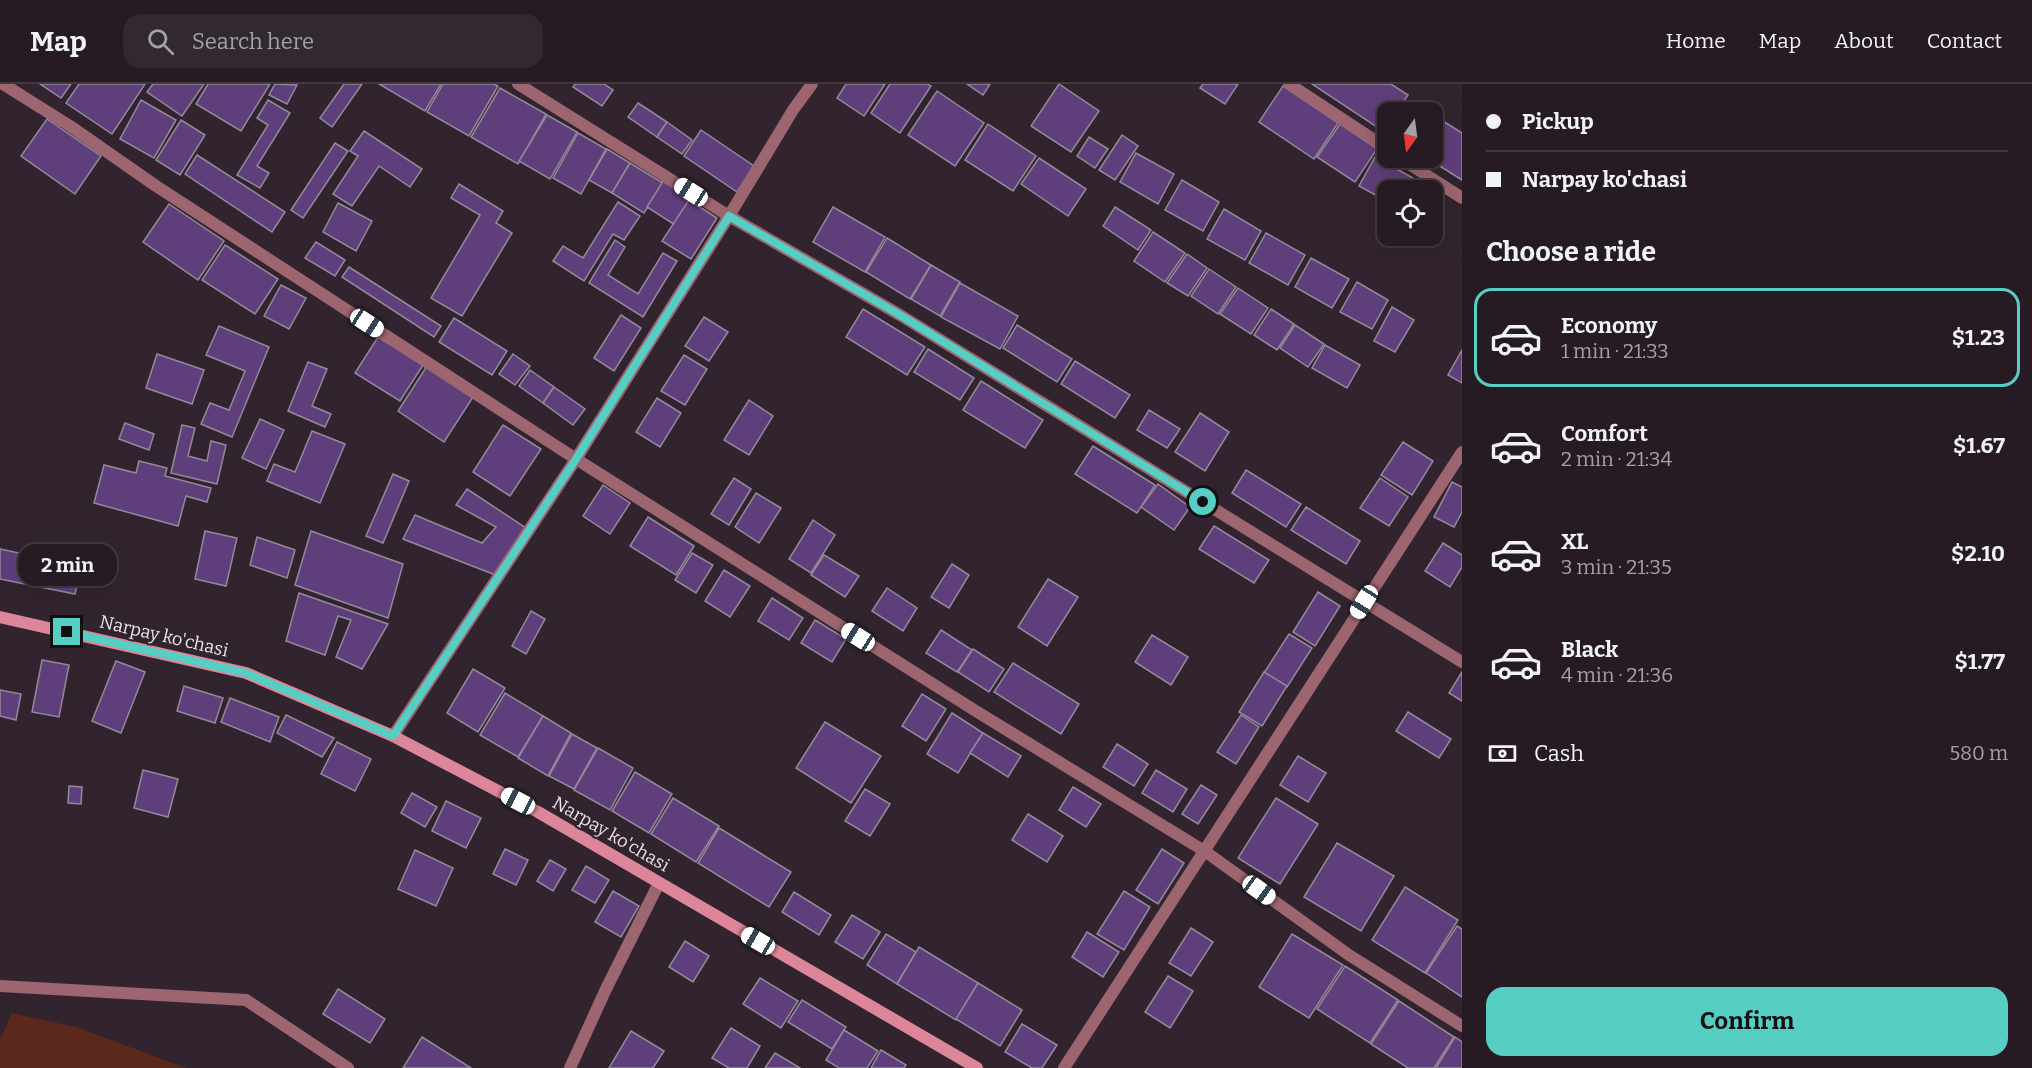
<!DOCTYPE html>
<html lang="en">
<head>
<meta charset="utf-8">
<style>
	body { margin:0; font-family:Bitter,serif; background:#32282f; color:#f1f3f6; height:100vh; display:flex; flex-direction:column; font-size:22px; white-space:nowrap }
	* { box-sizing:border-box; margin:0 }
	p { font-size:20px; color:#a4a1a5 }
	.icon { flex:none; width:33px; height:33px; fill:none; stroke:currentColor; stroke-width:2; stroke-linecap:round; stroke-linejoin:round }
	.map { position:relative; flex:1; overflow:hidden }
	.drawer { display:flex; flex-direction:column; background:#261b22; width:570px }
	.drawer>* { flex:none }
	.guide { display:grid; align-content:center; height:132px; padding:0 24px; background:#261b22 }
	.needle { width:39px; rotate:194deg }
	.buttons { position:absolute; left:1377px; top:18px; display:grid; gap:12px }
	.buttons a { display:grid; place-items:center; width:66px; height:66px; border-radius:12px; background:#261b22; box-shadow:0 6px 24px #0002,0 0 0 2px #423940; font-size:30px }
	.end { position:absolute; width:27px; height:27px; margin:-14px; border:8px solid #56cec4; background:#111; box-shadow:0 0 0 3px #111 }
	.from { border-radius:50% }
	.bubble { position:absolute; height:42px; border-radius:18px; background:#261b22; box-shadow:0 6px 24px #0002,0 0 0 2px #423940; font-size:20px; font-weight:700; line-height:42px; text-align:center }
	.car { position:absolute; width:18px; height:36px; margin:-18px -9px; border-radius:8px; box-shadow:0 0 4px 2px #0007; background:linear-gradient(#fff 24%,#345 0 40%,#fff 0 76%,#345 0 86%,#fff 0) }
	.guide b { display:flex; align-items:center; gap:21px; height:57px; font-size:22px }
	.guide b+b { border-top:2px solid #423940 }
	.guide i { width:15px; height:15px; background:#f1f3f6 }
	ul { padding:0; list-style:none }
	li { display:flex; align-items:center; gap:18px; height:99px; margin:0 12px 9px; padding:0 12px; border:3px solid transparent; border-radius:18px }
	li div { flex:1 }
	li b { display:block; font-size:22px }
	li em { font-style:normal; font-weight:700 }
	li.on { border-color:#56cec4 }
	li>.icon { width:54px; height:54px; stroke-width:1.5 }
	h2 { padding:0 24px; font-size:27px; line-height:72px }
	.pay { display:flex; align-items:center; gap:15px; height:66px; padding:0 24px; font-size:22px }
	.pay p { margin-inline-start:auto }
	.primary-button { display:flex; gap:12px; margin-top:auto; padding:12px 24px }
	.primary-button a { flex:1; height:69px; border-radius:18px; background:#56cec4; color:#111; font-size:24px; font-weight:700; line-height:69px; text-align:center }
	header { display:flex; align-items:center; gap:36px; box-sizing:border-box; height:84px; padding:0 30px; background:#261b22; border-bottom:2px solid #423940 }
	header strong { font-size:28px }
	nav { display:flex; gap:33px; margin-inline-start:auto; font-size:21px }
	.search { width:420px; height:54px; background:#32282f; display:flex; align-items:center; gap:15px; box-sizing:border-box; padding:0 21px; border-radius:18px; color:#a4a1a5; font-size:22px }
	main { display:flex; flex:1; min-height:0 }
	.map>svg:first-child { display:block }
</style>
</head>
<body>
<header>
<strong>Map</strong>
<div class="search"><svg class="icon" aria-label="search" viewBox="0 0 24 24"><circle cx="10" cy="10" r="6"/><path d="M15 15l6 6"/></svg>Search here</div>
<nav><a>Home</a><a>Map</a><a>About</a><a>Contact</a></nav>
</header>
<main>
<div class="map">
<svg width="1462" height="984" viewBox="0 0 1462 984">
	<rect width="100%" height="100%" fill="#32242e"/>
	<polygon fill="#5b291c" points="12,929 76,943 186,984 0,984 0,956"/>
	<g fill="#5f3f7b" stroke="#928a9a" stroke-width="1.5">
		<polygon points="40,0 71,0 61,14"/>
		<polygon points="79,0 145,0 112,50 66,19"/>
		<polygon points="153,0 204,0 182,32 147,8"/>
		<polygon points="208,0 270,0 241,47 196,20"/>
		<polygon points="275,0 297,1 287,20 269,11"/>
		<polygon points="344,0 362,0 332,43 320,34"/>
		<polygon points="379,0 441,0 425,27"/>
		<polygon points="443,0 494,0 498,2 469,52 427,28"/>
		<polygon points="575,0 604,0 613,6 602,22 573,3"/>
		<polygon points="846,0 885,0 864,32 837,14"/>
		<polygon points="890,0 927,0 931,2 900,49 871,29"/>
		<polygon points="967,0 990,0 983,11"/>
		<polygon points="1059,0 1099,27 1071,68 1031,42"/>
		<polygon points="1203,0 1238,0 1225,20 1200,4"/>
		<polygon points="1312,0 1391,0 1408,11 1396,28 1388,28 1388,41 1383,47"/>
		<polygon points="1283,2 1338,39 1314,75 1259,38"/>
		<polygon points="500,4 546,30 518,80 471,53"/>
		<polygon points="937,7 984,39 955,82 908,51"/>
		<polygon points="141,16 176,36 154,74 120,55"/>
		<polygon points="268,16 290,29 257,82 269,89 260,104 237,91 268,41 257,34"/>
		<polygon points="638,19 667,38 657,53 628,33"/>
		<polygon points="1432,30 1462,49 1462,96 1427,74 1432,74"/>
		<polygon points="547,31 577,48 550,95 519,77"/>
		<polygon points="47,35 101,72 75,110 21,72"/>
		<polygon points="181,36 205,51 180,91 156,76"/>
		<polygon points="667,38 692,56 682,70 657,53"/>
		<polygon points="988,40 1036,72 1013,107 965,76"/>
		<polygon points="1340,40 1377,65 1355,98 1317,73"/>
		<polygon points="701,46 754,82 737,108 684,72"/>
		<polygon points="364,47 422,85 410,103 379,82 352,122 333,110 358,72 350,67"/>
		<polygon points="578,49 606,65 581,110 553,94"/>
		<polygon points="1122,51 1138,62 1115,96 1099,86"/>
		<polygon points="1089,53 1108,65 1095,84 1077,72"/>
		<polygon points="335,59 348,67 303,134 291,126"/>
		<polygon points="607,65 630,79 612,109 589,96"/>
		<polygon points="1136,69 1174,90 1158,120 1120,98"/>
		<polygon points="197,71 285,128 272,148 185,90"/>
		<polygon points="1375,73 1413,94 1406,106 1388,106 1388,118 1359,102"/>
		<polygon points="1039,74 1086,105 1068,132 1021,100"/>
		<polygon points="630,79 663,99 644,129 612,109"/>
		<polygon points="1182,96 1219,118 1203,147 1165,126"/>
		<polygon points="663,97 691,115 675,141 647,123"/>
		<polygon points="459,100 503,127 496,139 512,149 462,232 431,214 480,131 451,114"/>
		<polygon points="689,116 717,134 691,175 662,157"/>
		<polygon points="618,118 640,132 624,156 613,150 584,197 553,177 563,162 583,174"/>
		<polygon points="338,119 372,137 356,167 323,148"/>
		<polygon points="169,120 224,157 198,196 143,158"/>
		<polygon points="833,123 885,153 865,188 813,158"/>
		<polygon points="1115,123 1151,146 1138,166 1103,142"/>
		<polygon points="1224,125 1261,147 1245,176 1207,155"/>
		<polygon points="1153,148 1185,169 1165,198 1134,177"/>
		<polygon points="1266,149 1305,171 1288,201 1249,179"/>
		<polygon points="887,154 931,181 910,215 866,188"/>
		<polygon points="615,156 625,163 608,191 638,210 663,169 677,177 643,233 589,199"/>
		<polygon points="316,158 345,176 335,192 305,174"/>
		<polygon points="225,161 278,195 255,230 202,196"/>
		<polygon points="1187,170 1207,184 1188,212 1167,199"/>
		<polygon points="1311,174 1349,195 1332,224 1295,203"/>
		<polygon points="931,181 960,198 940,232 911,215"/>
		<polygon points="349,183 441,242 434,253 342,193"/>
		<polygon points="1209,185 1236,203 1218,230 1191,212"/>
		<polygon points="1357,198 1388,216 1372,245 1340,228"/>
		<polygon points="960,199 1018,232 1000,265 941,233"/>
		<polygon points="281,201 306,214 289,245 264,232"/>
		<polygon points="1238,204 1268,224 1251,250 1220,230"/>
		<polygon points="1392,223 1414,236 1395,268 1374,257"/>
		<polygon points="863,225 925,263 907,291 846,253"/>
		<polygon points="1271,225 1294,240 1277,266 1254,251"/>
		<polygon points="621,231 641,244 614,287 594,274"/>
		<polygon points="704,233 728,248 709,277 685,262"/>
		<polygon points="454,234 507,267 492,291 439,258"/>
		<polygon points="1017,241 1072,275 1057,298 1003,264"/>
		<polygon points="1295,241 1324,260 1308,283 1280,264"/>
		<polygon points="219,242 269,263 232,353 201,340 210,319 229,326 245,287 206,271"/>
		<polygon points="378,253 423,281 400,317 355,289"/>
		<polygon points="1325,261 1360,281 1347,304 1312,284"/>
		<polygon points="928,265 974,294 960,316 914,288"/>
		<polygon points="1462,266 1462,299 1448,291"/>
		<polygon points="157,270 204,286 192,320 146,304"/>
		<polygon points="513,270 530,282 515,301 499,290"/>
		<polygon points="684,271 707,285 685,321 661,307"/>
		<polygon points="1075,277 1130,311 1115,334 1061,300"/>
		<polygon points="308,278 327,285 312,322 331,330 325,343 288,327"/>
		<polygon points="427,282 473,313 444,358 398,327"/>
		<polygon points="530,286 554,303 543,319 519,302"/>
		<polygon points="981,297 1043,336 1025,364 963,326"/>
		<polygon points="554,303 585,325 573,341 543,319"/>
		<polygon points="657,314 681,329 660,363 636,348"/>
		<polygon points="749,316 773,332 749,371 724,356"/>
		<polygon points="1149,326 1180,345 1167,364 1137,346"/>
		<polygon points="1200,329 1229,348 1205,387 1175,368"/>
		<polygon points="260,335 284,346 266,385 242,374"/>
		<polygon points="125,339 154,350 149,366 119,355"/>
		<polygon points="182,341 195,344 188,372 207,377 211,357 226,361 217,400 171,389"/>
		<polygon points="503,341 541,365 510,412 473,388"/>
		<polygon points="312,347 345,360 320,419 267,397 274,380 295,388"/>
		<polygon points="1403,358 1433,377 1412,411 1381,391"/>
		<polygon points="1093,362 1155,401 1137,429 1075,390"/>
		<polygon points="139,377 167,384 165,392 211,404 207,418 186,412 178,442 94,419 104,381 136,389"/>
		<polygon points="1246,386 1301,420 1286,443 1232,409"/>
		<polygon points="393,390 409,397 383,459 366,452"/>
		<polygon points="734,394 751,405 729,441 711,430"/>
		<polygon points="1380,394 1408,413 1389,442 1360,424"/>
		<polygon points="1452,398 1462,403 1462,428 1454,443 1434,433"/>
		<polygon points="1158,400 1190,423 1174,446 1141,423"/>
		<polygon points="603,401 630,419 610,450 583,432"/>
		<polygon points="467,405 526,444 498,492 403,455 415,431 482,459 496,443 456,421"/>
		<polygon points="756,409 781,424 759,459 735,443"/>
		<polygon points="1306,423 1360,457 1346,480 1291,446"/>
		<polygon points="648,433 694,462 676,491 630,462"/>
		<polygon points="813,436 835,451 811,489 789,475"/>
		<polygon points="1214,442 1269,476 1254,499 1199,465"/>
		<polygon points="205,447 237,454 226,502 195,495"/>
		<polygon points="311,447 403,480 388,534 295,501"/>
		<polygon points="257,453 295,466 287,494 250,481"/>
		<polygon points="1443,459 1462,471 1462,483 1450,503 1425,487"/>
		<polygon points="0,465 81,482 75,510 0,495"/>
		<polygon points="692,469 713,481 696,509 675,496"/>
		<polygon points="824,471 859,492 845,513 811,491"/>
		<polygon points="952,480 969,491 949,524 931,513"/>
		<polygon points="724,486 750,502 730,533 705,517"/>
		<polygon points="1048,495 1078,513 1047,562 1018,543"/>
		<polygon points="887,504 917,524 903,547 872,527"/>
		<polygon points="1318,508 1340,522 1315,562 1293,548"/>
		<polygon points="299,509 388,540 362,585 336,573 351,536 338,532 325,571 286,557"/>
		<polygon points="772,514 803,534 789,556 758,537"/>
		<polygon points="531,527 545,535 526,570 512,562"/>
		<polygon points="815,536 846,555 832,578 801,559"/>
		<polygon points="941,546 972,566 957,588 926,569"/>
		<polygon points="1289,550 1312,564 1287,603 1264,589"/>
		<polygon points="1152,551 1188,573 1171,601 1135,578"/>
		<polygon points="973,565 1004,585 989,608 958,588"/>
		<polygon points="42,576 69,581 59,633 32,628"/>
		<polygon points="116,577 145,588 121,649 92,637"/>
		<polygon points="1013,579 1079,620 1061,650 994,608"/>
		<polygon points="473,585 505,604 478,648 447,629"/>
		<polygon points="1264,588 1287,602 1262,642 1239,628"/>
		<polygon points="1462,588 1462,617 1449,609"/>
		<polygon points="184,602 223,614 215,639 177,627"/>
		<polygon points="0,606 21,610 16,636 0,632"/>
		<polygon points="505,609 543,632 518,673 480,651"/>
		<polygon points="922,610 946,625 926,657 902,642"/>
		<polygon points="230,614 279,633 270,658 221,638"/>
		<polygon points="1408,628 1451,655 1439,674 1396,647"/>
		<polygon points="952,629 983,649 958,689 927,670"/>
		<polygon points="286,631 334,654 322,673 277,649"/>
		<polygon points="1241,631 1259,643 1236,680 1217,668"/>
		<polygon points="543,632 571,649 548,692 518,674"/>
		<polygon points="825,638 881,672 851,719 796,684"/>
		<polygon points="983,649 1021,672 1008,693 970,669"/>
		<polygon points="572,650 597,664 574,705 549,692"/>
		<polygon points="337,658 371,675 355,707 321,690"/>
		<polygon points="1117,660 1148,680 1134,702 1103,683"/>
		<polygon points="598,664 633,684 610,726 574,706"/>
		<polygon points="1298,672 1326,689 1308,718 1280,701"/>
		<polygon points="143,686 178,695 168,733 134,724"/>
		<polygon points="1156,686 1187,705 1173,728 1142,709"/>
		<polygon points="635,688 672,710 649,749 612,727"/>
		<polygon points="1201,701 1217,711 1198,740 1182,730"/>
		<polygon points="69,702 82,703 81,720 68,719"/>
		<polygon points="1073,703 1101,720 1086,743 1059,726"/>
		<polygon points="865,705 890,720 870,752 845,737"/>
		<polygon points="412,709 437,723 425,743 401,729"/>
		<polygon points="673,714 719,742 696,778 651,750"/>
		<polygon points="1276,714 1318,740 1280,800 1238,774"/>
		<polygon points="446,717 481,734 466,764 432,747"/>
		<polygon points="1028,730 1063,752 1047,778 1012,756"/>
		<polygon points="719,744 791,788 769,823 698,779"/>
		<polygon points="1337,759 1394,792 1361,847 1304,813"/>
		<polygon points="505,765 528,776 516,801 493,790"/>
		<polygon points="1162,765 1184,779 1158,820 1136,806"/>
		<polygon points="415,766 453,784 436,822 398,805"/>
		<polygon points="550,776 566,785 553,807 537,797"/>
		<polygon points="586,782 609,796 595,819 572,806"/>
		<polygon points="1405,803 1458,836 1425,889 1372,856"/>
		<polygon points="613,807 639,822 621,853 595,838"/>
		<polygon points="1124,807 1150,823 1124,866 1097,850"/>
		<polygon points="794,808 831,831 819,851 782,828"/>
		<polygon points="852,831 880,848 863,875 835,858"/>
		<polygon points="1457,842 1462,845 1462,913 1426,889"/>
		<polygon points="1191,844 1213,858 1191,892 1169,879"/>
		<polygon points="1087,848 1119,868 1103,893 1072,873"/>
		<polygon points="886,850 916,868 897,900 867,881"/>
		<polygon points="1292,850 1343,881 1309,934 1259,903"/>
		<polygon points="685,857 709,872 693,898 669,883"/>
		<polygon points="919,863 978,899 956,936 897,900"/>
		<polygon points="1345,882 1398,916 1370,959 1317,925"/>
		<polygon points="1168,892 1193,907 1170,944 1145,928"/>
		<polygon points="760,894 798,917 781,944 743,920"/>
		<polygon points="978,899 1022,926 1000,962 956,935"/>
		<polygon points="338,905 385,935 370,959 323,930"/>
		<polygon points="802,916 846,943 832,965 788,938"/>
		<polygon points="1399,917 1454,953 1434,984 1408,984 1371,960"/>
		<polygon points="1022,940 1057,961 1042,984 1032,984 1005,968"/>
		<polygon points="731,944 760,962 747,984 729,984 712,974"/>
		<polygon points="844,946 878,967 867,984 839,984 826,976"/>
		<polygon points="631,947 664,967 653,984 609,984"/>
		<polygon points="422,953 471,984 403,984"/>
		<polygon points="1455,953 1462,958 1462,984 1436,984"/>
		<polygon points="881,966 906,981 904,984 871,984"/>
		<polygon points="775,969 800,984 765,984"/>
	</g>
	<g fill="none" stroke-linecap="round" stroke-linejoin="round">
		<g stroke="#9d6570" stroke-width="12">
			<polyline points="3,0 70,42 156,102 576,375 979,629 1206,768 1349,871 1462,942"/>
			<polyline points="518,0 729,132 900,231 1462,578"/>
			<polyline points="1289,0 1388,65"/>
			<polyline points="1400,74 1462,114"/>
			<polyline points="0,902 246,916 348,984"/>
			<polyline points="570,984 606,905 659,799"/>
			<path d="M1064 984C1198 779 1329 573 1462 368"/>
		</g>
		<polyline stroke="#9d6570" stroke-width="12" points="393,652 576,375 729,132 793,26 812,0"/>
		<polyline stroke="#de8699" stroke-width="12" points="0,533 246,589 393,652 538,728 977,984"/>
	</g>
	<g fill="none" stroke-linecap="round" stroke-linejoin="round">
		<polyline stroke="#56cec4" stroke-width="8" points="67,548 246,589 393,652 576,375 729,132 900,231 1203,418"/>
	</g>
	<g text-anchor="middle" stroke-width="4.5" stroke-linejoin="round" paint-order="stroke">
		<g font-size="18" fill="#e9e0e6" stroke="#32242e">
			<text transform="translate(164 552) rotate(13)" y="6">Narpay ko'chasi</text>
			<text transform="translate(611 750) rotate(30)" y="6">Narpay ko'chasi</text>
		</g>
	</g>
</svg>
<div class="buttons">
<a><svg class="needle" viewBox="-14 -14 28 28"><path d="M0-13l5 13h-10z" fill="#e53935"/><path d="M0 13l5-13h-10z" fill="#a4a1a5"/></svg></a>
<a><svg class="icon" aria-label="locate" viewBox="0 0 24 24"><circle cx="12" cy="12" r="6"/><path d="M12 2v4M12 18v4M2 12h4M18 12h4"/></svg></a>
</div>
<i class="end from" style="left:1203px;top:418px"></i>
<i class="end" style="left:67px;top:548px"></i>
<div class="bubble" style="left:18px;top:460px;width:99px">2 min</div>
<i class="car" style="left:691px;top:108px;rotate:302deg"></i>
<i class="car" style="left:367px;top:239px;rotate:123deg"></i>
<i class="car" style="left:1364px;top:518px;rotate:212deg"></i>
<i class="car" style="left:858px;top:553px;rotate:302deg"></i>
<i class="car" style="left:518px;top:717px;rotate:298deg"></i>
<i class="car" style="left:1259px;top:806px;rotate:126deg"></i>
<i class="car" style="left:758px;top:857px;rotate:300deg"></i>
</div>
<section class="drawer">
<div class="guide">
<b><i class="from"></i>Pickup</b>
<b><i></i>Narpay ko'chasi</b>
</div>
<h2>Choose a ride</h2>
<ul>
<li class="on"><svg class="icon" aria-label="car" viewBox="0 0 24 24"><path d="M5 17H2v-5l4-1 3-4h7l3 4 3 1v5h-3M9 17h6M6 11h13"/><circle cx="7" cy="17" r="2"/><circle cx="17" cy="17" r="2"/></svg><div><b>Economy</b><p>1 min · 21:33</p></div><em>$1.23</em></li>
<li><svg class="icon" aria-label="car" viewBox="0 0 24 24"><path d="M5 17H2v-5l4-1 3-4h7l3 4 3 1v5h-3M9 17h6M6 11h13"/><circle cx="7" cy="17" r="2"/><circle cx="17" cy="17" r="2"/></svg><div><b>Comfort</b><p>2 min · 21:34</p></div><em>$1.67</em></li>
<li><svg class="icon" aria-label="car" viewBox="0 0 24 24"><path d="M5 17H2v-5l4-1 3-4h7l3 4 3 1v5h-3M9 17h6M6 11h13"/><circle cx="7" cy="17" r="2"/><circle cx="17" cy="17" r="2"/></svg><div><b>XL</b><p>3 min · 21:35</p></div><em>$2.10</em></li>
<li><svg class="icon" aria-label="car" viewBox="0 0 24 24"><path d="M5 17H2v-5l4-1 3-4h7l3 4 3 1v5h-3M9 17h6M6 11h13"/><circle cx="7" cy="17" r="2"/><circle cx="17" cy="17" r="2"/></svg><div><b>Black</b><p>4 min · 21:36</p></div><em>$1.77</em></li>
</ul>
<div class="pay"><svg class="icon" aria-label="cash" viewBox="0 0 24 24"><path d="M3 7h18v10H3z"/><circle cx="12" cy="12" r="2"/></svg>Cash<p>580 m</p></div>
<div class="primary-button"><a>Confirm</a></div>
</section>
</main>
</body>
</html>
